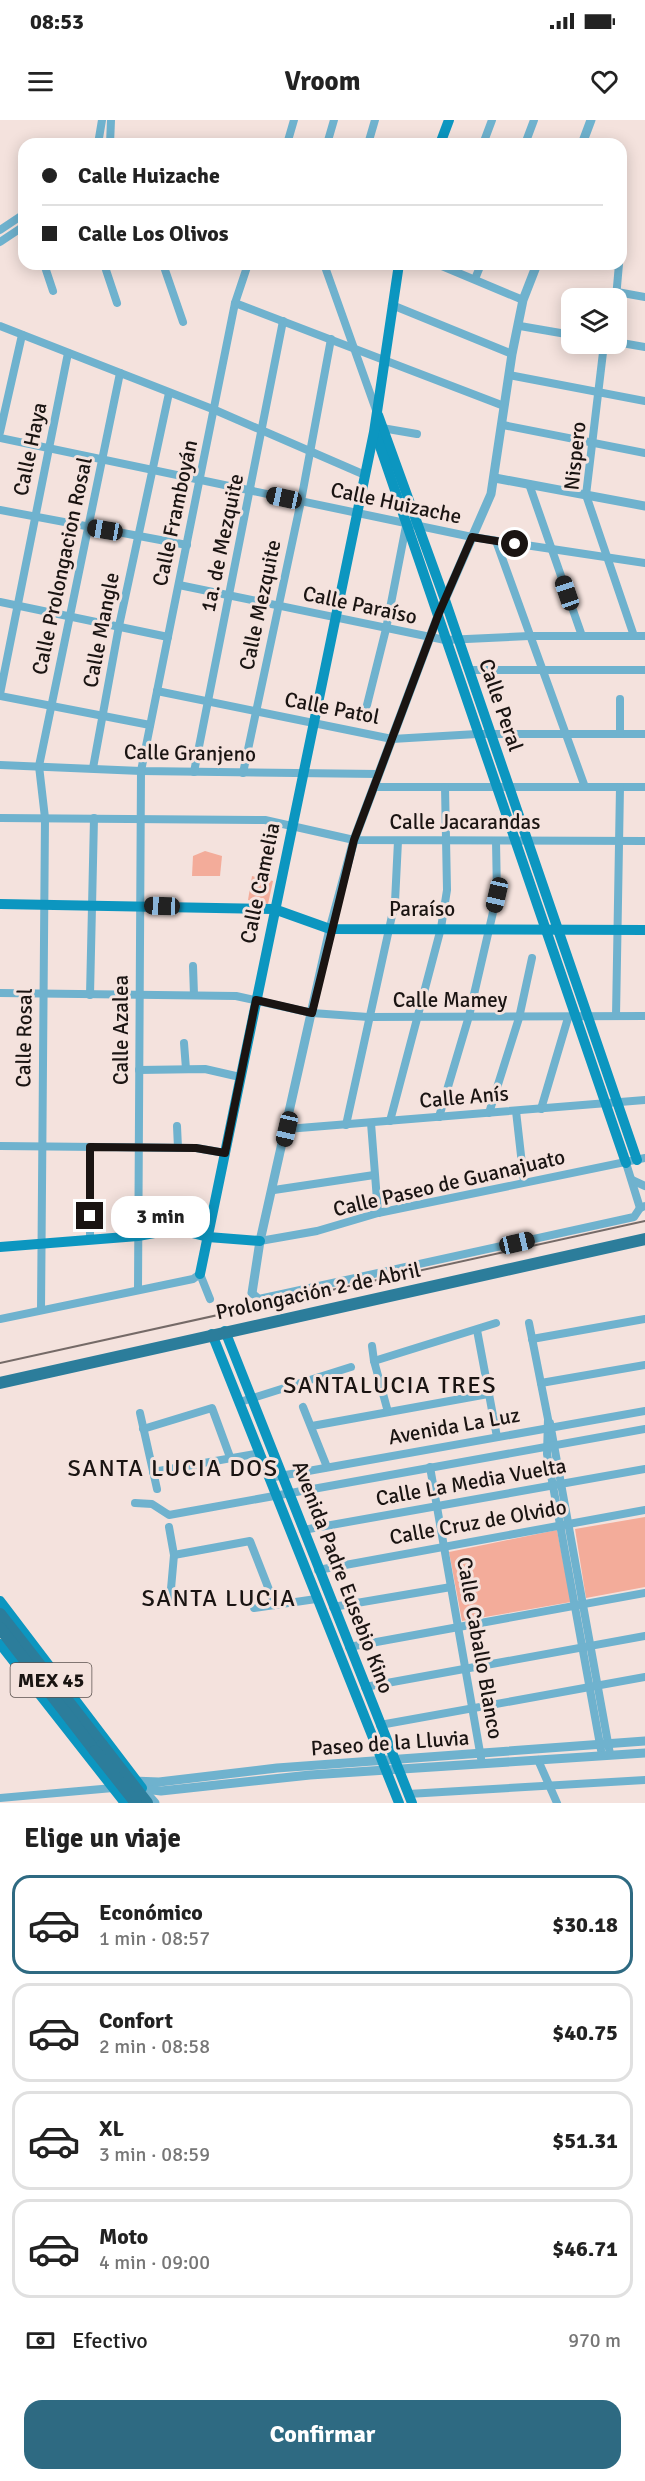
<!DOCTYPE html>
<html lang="es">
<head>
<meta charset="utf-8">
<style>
	body { margin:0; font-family:Signika,sans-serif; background:#f2f2f2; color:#222; height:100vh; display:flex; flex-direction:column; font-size:22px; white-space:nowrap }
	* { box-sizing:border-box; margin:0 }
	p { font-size:20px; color:#767676 }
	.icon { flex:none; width:33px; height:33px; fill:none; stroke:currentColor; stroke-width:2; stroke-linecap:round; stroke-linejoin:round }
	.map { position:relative; height:1683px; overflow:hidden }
	.side { display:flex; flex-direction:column; background:#fff; flex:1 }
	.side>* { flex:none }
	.hud { position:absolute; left:18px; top:18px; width:609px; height:132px; border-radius:18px; box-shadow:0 3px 15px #0003; display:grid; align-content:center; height:132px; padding:0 24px; background:#fff }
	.tools { position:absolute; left:561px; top:168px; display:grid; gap:12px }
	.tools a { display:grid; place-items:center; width:66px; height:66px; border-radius:12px; background:#fff; box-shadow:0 3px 15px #0003; font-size:30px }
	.end { position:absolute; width:27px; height:27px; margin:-14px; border:8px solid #1a1412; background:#fff; box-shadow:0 0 0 3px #fff }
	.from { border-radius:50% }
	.bubble { position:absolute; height:42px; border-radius:18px; background:#fff; box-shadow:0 3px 15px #0003; font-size:20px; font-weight:700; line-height:42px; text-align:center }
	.car { position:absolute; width:18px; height:36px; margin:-18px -9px; border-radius:8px; box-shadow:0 0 4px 2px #0007; background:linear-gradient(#222 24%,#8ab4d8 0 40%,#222 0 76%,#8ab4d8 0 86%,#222 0) }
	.hud b { display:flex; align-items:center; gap:21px; height:57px; font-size:22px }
	.hud b+b { border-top:2px solid #e0e0e0 }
	.hud i { width:15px; height:15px; background:#222 }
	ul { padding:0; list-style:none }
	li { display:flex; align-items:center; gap:18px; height:99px; margin:0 12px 9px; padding:0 12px; border:3px solid #e0e0e0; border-radius:18px }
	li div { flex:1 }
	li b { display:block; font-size:22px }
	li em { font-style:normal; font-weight:700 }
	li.current { border-color:#2e6a82 }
	li>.icon { width:54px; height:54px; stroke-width:1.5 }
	h2 { padding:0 24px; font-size:27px; line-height:72px }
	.pay { display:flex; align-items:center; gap:15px; height:66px; padding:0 24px; font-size:22px }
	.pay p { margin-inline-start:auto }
	.primary-button { display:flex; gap:12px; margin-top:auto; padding:12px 24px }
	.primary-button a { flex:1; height:69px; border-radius:18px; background:#2e6a82; color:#fff; font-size:24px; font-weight:700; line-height:69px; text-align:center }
	.status { display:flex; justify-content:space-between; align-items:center; height:42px; padding:0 30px; background:#fff; direction:ltr }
	.status svg { height:16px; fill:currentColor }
	header { display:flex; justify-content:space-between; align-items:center; height:78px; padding:0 24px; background:#fff; font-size:27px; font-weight:700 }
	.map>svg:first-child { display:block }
</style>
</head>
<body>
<div class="status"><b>08:53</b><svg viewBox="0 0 49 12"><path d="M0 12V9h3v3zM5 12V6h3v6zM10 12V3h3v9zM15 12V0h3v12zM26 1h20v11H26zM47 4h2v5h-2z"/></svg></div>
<header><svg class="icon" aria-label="menu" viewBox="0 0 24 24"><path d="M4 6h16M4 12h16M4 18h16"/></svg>Vroom<svg class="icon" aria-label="heart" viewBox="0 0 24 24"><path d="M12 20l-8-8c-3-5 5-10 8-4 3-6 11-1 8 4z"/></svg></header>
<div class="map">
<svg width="645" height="1683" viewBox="0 0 645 1683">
	<rect width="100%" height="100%" fill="#f4e2dd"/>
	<g fill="#f3ac9a">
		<polygon points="205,731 222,736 220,756 192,756 193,736"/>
		<polygon points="252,756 273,761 268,784 248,780"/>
		<polygon points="645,1397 645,1467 586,1478 575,1409"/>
		<polygon points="557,1410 571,1482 462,1501 449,1432"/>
	</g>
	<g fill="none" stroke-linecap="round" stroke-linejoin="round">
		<g stroke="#6fb2ce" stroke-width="8">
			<polyline points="98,24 102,0"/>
			<polyline points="110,24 111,0"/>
			<polyline points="287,24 294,0"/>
			<polyline points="327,24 334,0"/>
			<polyline points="368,24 375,0"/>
			<polyline points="483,24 492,0"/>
			<polyline points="525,24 534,0"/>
			<polyline points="0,110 24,94"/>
			<polyline points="0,122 24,106"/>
			<polyline points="621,129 623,108"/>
			<polyline points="44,144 53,171"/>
			<polyline points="104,144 117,183"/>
			<polyline points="163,144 183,202"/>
			<polyline points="324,144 376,290"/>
			<polyline points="437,144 523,180"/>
			<polyline points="475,159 481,144"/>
			<polyline points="617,172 645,177"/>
			<polyline points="616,178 619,144"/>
			<polyline points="235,183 504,286"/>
			<polyline points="392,185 512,234"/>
			<polyline points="0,206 215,290 365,355"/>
			<polyline points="520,206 572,215"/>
			<polyline points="616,222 645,227"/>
			<polyline points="604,224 586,375 634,516"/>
			<polyline points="509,255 645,281"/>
			<polyline points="503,305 645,333"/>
			<polyline points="382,308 417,314"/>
			<polyline points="0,312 22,215"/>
			<polyline points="0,318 472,417 645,443"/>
			<polyline points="529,364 582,516"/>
			<polyline points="0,390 187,425"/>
			<polyline points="496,421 585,667"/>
			<polyline points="179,465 445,520 529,516 645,516"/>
			<polyline points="0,482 168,517"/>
			<polyline points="469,550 645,550"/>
			<polyline points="157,571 392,619 477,614 645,614"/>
			<polyline points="0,574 68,233"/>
			<polyline points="0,576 150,605"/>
			<polyline points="620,579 620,614"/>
			<polyline points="367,585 386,509 406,406"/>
			<polyline points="0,645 141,651 378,654"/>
			<polyline points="93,648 119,506 169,273"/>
			<polyline points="194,652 283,201"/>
			<polyline points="243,653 301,381 331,219"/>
			<polyline points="374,667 645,667"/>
			<polyline points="0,698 265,700 354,720 645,721"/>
			<polyline points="193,846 194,875"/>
			<polyline points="0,873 236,876 312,893 368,897 645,896"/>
			<polyline points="90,875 94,698"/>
			<polyline points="616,896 620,667"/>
			<polyline points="184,923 186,949"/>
			<polyline points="139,950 205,949 240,957"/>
			<polyline points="541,989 568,898"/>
			<polyline points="516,991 524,1062"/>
			<polyline points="489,993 519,898 532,838"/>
			<polyline points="439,997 469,896 497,775 496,721"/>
			<polyline points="390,1001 441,808 447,770 445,667"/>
			<polyline points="371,1003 378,1093"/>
			<polyline points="346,1005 395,782 398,721"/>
			<polyline points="177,1006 178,1028"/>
			<polyline points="287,1009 645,980"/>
			<polyline points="0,1026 196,1028 225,1033"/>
			<polyline points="90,1027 90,1120"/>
			<polyline points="626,1043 640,1088"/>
			<polyline points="632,1060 645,1066"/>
			<polyline points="274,1070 374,1055"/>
			<polyline points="260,1121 317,1111 378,1093 645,1038"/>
			<polyline points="138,1169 141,651 235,183 248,144"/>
			<polyline points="252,1173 259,1179 634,1097 640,1088 645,1086"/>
			<polyline points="41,1190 45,698 39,646 120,253"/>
			<polyline points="0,1199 193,1159 200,1154 210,1179"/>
			<polyline points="529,1203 548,1299 547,1334 553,1366 601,1630"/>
			<polyline points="477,1210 497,1317"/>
			<polyline points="532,1219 645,1199"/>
			<polyline points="372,1226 374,1241 388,1292"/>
			<polyline points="374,1241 496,1203"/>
			<polyline points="541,1263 645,1245"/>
			<polyline points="240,1282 351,1247"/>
			<polyline points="303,1287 327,1347"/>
			<polyline points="140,1293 157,1369"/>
			<polyline points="550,1303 610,1634"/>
			<polyline points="312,1306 488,1274"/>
			<polyline points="143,1309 212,1288 230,1337"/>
			<polyline points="430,1347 481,1638"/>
			<polyline points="153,1352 260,1333"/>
			<polyline points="269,1358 645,1291"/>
			<polyline points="135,1383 152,1384 169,1395 645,1309"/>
			<polyline points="169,1407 174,1435 170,1480"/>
			<polyline points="303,1410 645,1349"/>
			<polyline points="174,1435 250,1421 275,1485"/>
			<polyline points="318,1450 645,1390"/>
			<polyline points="333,1487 451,1467"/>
			<polyline points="254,1488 316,1479"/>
			<polyline points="349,1527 645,1473"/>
			<polyline points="365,1567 645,1516"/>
			<polyline points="380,1605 645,1557"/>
			<polyline points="538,1640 557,1683"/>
			<polyline points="408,1674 645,1660"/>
			<polyline points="0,1678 113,1668"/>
		</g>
		<g stroke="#6fb2ce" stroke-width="9">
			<polyline points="582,24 591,0"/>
			<polyline points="495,358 645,386"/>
			<polyline points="252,1173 260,1121 330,809 354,720 439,493 491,374 512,234 523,180 537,144"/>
			<polyline points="133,1661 159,1662 277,1648 645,1621"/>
			<polyline points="136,1668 161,1671 310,1655 645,1633"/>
			<polyline points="142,1668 155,1683"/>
		</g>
		<g stroke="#0c96c0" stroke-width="10">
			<polyline points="440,24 449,0"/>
			<polyline points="378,295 445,480 637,1040"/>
			<polyline points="375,312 626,1043"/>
			<polyline points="0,784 274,789 330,809 645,810"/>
			<polyline points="0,1127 138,1116 176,1109 208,1117 260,1121"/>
			<polyline points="200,1154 374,312 399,144"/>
			<polyline points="225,1211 412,1683"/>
			<polyline points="212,1214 399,1683"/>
			<polyline points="0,1481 142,1668"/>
			<polyline points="0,1524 125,1683"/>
		</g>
		<g stroke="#2c7d9b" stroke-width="12">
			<polyline points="0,1263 645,1119"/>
			<polyline points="0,1494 102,1625"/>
			<polyline points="0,1508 95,1631"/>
		</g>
		<polyline stroke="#756a67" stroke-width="2" points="0,1243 645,1101"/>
		<g stroke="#2c7d9b" stroke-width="12">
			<polyline points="102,1625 147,1683"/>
			<polyline points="95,1631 136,1683"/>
		</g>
	</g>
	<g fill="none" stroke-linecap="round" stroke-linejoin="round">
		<polyline stroke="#1a1412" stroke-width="8" points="90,1096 90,1027 196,1028 225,1033 256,880 312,893 354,720 439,493 472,417 515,424"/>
	</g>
	<g text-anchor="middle" stroke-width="6" stroke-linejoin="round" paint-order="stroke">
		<rect fill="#f4e2dd" stroke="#5b524f" stroke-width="1.5" x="10.5" y="1543" width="81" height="34" rx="4.5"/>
		<g font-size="20" font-weight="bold" fill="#1a1412">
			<text x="51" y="1567">MEX 45</text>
		</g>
		<g font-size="21" fill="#1a1412" stroke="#f4e2dd">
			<text transform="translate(30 329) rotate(-78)" y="7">Calle Haya</text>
			<text transform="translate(575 336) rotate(-84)" y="7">Nispero</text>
			<text transform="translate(396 383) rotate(12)" y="7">Calle Huizache</text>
			<text transform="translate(175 393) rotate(-78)" y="7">Calle Framboyán</text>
			<text transform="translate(222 423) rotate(-78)" y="7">1a. de Mezquite</text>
			<text transform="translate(62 446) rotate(-78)" y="7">Calle Prolongacion Rosal</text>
			<text transform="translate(260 485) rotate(-78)" y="7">Calle Mezquite</text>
			<text transform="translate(360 485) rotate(12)" y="7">Calle Paraíso</text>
			<text transform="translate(101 510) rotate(-79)" y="7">Calle Mangle</text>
			<text transform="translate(501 585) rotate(71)" y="7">Calle Peral</text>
			<text transform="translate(332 588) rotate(11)" y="7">Calle Patol</text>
			<text transform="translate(190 633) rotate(1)" y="7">Calle Granjeno</text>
			<text x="465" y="709">Calle Jacarandas</text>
			<text transform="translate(260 763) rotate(-78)" y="7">Calle Camelia</text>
			<text x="422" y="796">Paraíso</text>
			<text x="450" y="887">Calle Mamey</text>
			<text transform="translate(121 910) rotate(-90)" y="7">Calle Azalea</text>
			<text transform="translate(24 918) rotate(-89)" y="7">Calle Rosal</text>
			<text transform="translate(464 977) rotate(-5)" y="7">Calle Anís</text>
			<text transform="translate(449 1063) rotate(-13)" y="7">Calle Paseo de Guanajuato</text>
			<text transform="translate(318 1171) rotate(-12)" y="7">Prolongación 2 de Abril</text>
			<text transform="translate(454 1306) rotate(-10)" y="7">Avenida La Luz</text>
			<text transform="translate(471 1362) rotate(-10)" y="7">Calle La Media Vuelta</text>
			<text transform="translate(478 1402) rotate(-10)" y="7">Calle Cruz de Olvido</text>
			<text transform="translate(343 1457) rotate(69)" y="7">Avenida Padre Eusebio Kino</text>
			<text transform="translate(480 1528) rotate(80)" y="7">Calle Caballo Blanco</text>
			<text transform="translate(390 1623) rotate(-4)" y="7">Paseo de la Lluvia</text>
		</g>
		<g font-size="24" letter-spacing="1.5" fill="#1a1412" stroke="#f4e2dd">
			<text x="390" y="1273">SANTALUCIA TRES</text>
			<text x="173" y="1356">SANTA LUCIA DOS</text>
			<text x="219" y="1486">SANTA LUCIA</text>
		</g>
	</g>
</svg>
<div class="tools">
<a><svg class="icon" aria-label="layers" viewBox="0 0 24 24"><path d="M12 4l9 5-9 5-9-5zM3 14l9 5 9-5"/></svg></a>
</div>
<i class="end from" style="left:515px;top:424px"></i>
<i class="end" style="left:90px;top:1096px"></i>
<div class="bubble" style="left:111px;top:1076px;width:99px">3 min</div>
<i class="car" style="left:284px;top:378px;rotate:282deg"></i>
<i class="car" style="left:105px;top:410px;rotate:280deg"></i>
<i class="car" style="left:567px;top:473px;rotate:341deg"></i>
<i class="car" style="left:497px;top:775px;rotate:193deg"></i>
<i class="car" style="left:162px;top:786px;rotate:272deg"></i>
<i class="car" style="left:287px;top:1009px;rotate:193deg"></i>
<i class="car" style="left:517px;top:1123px;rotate:77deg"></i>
<div class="hud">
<b><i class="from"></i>Calle Huizache</b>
<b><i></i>Calle Los Olivos</b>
</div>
</div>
<section class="side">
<h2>Elige un viaje</h2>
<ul>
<li class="current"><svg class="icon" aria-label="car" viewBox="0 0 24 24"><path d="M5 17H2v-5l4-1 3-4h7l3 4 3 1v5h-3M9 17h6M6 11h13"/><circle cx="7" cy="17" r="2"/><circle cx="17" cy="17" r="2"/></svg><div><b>Económico</b><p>1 min · 08:57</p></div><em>$30.18</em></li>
<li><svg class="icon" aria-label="car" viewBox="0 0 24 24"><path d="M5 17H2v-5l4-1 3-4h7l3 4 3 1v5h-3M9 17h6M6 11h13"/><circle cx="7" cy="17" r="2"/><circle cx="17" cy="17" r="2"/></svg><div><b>Confort</b><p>2 min · 08:58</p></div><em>$40.75</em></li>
<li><svg class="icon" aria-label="car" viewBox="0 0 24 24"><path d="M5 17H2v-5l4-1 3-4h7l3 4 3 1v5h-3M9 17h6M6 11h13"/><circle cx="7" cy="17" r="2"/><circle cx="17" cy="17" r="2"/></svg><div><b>XL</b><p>3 min · 08:59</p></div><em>$51.31</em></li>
<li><svg class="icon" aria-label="car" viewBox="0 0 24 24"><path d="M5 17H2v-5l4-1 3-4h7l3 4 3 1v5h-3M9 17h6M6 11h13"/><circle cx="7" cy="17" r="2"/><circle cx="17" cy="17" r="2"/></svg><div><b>Moto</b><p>4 min · 09:00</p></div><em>$46.71</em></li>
</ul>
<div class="pay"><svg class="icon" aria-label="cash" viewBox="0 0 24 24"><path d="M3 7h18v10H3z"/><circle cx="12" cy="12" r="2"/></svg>Efectivo<p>970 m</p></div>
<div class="primary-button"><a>Confirmar</a></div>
</section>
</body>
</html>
